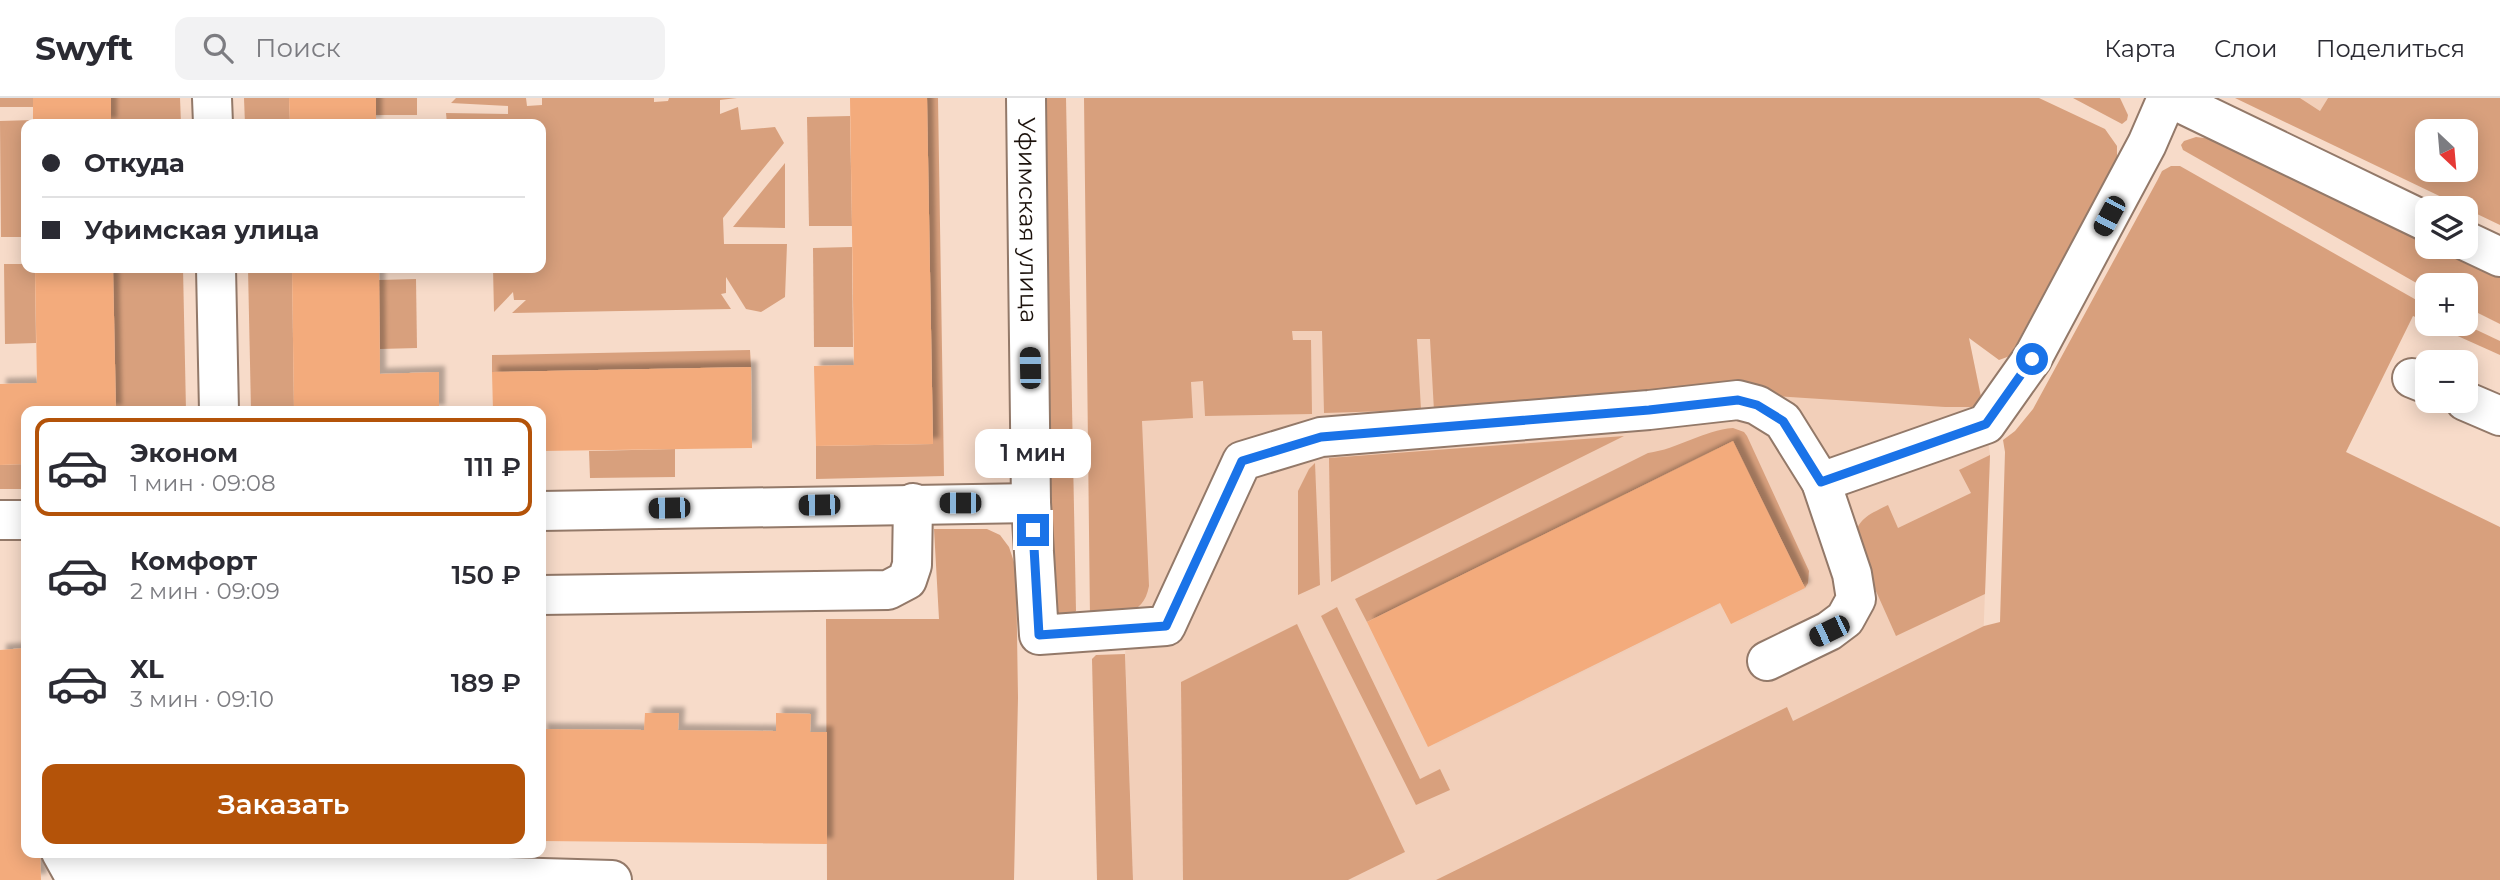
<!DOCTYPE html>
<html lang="ru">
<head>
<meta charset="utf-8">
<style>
	body { margin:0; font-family:Montserrat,sans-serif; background:#f2f2f3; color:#2b2b33; height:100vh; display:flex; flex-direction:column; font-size:26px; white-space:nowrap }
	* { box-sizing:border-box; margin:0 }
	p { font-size:23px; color:#7c7c81 }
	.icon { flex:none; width:38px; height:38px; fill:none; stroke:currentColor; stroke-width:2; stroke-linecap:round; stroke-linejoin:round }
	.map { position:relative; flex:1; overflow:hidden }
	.sheet { position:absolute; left:21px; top:308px; width:525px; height:452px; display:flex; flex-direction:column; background:#fff; border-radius:14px; box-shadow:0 4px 18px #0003 }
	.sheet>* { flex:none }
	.banner { position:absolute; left:21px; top:21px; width:525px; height:154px; border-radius:14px; box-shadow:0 4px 18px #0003; display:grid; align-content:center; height:154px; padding:0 21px; background:#fff }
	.needle { width:46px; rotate:154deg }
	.controls { position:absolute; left:2415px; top:21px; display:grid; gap:14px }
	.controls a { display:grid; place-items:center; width:63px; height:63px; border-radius:14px; background:#fff; box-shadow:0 4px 18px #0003; font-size:35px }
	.end { position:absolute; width:32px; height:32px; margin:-16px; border:9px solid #1a73e8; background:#fff; box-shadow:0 0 0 4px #fff }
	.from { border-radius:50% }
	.bubble { position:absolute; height:49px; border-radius:14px; background:#fff; box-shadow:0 4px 18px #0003; font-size:23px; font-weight:600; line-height:49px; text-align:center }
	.car { position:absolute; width:21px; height:42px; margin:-21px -10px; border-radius:9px; box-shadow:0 0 5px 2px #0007; background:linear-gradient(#222 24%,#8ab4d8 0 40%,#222 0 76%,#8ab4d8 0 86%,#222 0) }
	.banner b { display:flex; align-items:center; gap:24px; height:66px; font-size:26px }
	.banner b+b { border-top:2px solid #e1e1e2 }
	.banner i { width:18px; height:18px; background:#2b2b33 }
	ul { padding:12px 0 0; list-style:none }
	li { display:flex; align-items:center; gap:21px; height:98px; margin:0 14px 10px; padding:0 7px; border:4px solid transparent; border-radius:14px }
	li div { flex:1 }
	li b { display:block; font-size:26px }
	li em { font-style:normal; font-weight:600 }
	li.active { border-color:#b45309 }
	li>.icon { width:63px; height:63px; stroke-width:1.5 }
	.cta { display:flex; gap:14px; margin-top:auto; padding:14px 21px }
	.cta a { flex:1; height:80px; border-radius:14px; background:#b45309; color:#fff; font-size:28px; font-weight:600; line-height:80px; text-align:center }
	header { display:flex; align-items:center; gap:42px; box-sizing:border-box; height:98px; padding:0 35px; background:#fff; border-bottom:2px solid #e1e1e2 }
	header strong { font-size:33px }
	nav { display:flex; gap:38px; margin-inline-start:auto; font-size:24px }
	.search { width:490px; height:63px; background:#f2f2f3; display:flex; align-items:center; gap:18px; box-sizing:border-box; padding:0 24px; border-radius:14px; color:#7c7c81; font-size:26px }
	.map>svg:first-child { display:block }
</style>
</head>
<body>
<header>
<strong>Swyft</strong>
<div class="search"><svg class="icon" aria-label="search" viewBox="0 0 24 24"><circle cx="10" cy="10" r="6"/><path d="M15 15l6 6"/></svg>Поиск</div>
<nav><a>Карта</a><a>Слои</a><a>Поделиться</a></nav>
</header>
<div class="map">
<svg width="2500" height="782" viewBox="0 0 2500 782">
	<defs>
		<filter id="shadow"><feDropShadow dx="6" dy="-6" stdDeviation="2" flood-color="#0004"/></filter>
	</defs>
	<rect width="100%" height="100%" fill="#f7dbc9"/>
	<g fill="#f2cfb9">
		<polygon points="2300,0 2328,0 2320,13"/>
		<polygon points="1116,42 1968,239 1982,301 1990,357 1983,548 1510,782 1133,782 1124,519"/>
	</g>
	<g fill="#d8a07d" fill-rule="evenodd">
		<rect x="0" y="0" width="33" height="9"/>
		<polygon points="111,0 180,0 181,26 111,26"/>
		<polygon points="244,0 289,0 290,26 245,26"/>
		<rect x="376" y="0" width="41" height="17"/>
		<polygon points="456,0 526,0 527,8 542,7 542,0 654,0 654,4 668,3 669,0 737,0 720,2 720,16 738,9 741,32 775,29 784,45 723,120 724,146 787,146 785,199 761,214 746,211 726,179 726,195 721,196 731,211 512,215 526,202 514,202 513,194 494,214 493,170 541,170 541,26 447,26 446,15 508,16 508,8 451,5"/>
		<polygon points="927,0 938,0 944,378 816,381 816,348 933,346"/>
		<polygon points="1043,0 1066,0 1076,513 1072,517 1061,519 1051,512"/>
		<path d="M1084 0H2039L2105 31 2117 48V60L2112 74 2085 119 2010 258 1999 262 1969 240 1983 309H1945L1773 298 1434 313 1430 241H1417L1421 312 1324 315 1322 233H1292L1293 242H1311L1312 316 1205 318 1203 283 1191 284 1193 320 1142 323 1149 488C1143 520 1118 516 1090 520Z"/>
		<polygon points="2073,0 2120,0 2128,17 2127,22 2122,26"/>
		<path d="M2235 0H2300L2320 13 2328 0H2500V127ZM2427 33H2466V72H2427Z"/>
		<polygon points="850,18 852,128 809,128 807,19"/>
		<polygon points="33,22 33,26 26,26 26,139 1,139 0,23"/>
		<polygon points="2196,39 2213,41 2427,135 2427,149 2459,149 2500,167 2500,226 2466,209 2466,187 2427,187 2427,191 2183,52 2181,47 2184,43"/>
		<polygon points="785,65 785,130 733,129"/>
		<polygon points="2171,68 2180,68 2427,208 2427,224 2413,218 2346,354 2500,429 2500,782 1436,782 1787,609 1793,623 1984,528 2000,524 2005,354 2003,342 2015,333 2033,311 2157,83 2162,73"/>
		<polygon points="852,149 853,249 814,249 813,150"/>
		<polygon points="4,166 26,166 26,170 35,170 36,245 5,246"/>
		<polygon points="113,170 183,170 186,313 116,313"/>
		<polygon points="248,170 292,170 294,313 251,313"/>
		<polygon points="416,181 417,250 380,251 379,182"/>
		<polygon points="2431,226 2464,226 2500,243 2500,257"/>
		<polygon points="750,252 751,269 492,274 492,257"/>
		<path d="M1733 330 1744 334 1747 338 1809 473 1808 485 1805 490 1733 344 1367 524 1355 501 1648 355C1678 351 1704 332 1733 330Z"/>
		<polygon points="1624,338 1331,484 1329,360"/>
		<polygon points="675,351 675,379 590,380 589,353"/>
		<path d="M1990 357 1985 496 1896 538 1855 446C1854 422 1868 417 1888 407L1898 430 1971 395 1959 372Z"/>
		<polygon points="1315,365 1320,487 1298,497 1298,393 1309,371"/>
		<polygon points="26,366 26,391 0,391 0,367"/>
		<polygon points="934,431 987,431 1000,437 1009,449 1016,470 1018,600 1014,782 827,782 826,521 939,521"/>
		<polygon points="1337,509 1420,681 1440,671 1450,692 1416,707 1321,518"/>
		<polygon points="1297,526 1405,754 1348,782 1183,782 1181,584"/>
		<polygon points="1125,556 1133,782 1097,782 1092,561 1096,557"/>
	</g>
	<g fill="#f3ab7c" filter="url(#shadow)">
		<rect x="33" y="0" width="78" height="26"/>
		<polygon points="289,0 376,0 376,26 290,26"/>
		<polygon points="850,0 927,0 933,346 816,348 814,268 854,267"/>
		<polygon points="35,170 113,170 116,313 26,313 26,366 0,367 0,286 37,285"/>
		<polygon points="292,170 379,170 380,276 439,274 439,313 294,313"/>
		<polygon points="751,269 752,350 541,353 541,313 493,313 492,274"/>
		<polygon points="1733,343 1805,490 1731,526 1720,505 1428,649 1367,524"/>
		<polygon points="26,550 26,754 40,754 41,782 0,782 0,552"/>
		<polygon points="645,615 679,615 678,632 776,633 776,615 811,616 810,634 827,634 827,746 541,743 541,631 644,632"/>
	</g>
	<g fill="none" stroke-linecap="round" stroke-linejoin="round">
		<defs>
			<g id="minor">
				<polyline points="212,0 213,26"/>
				<path id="s1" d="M1026 0 1031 405 1039 537 1166 528 1242 363 1321 339 1649 312 1738 302 1757 307 1783 323 1821 384 1852 476 1856 501 1845 521 1829 533 1767 563"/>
				<polyline points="2170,0 2427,124"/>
				<polyline points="2466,143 2500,159"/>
				<polyline points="216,170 219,313"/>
				<polyline points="2412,280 2427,286"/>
				<polyline points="2465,303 2500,318"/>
				<polyline points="1821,384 1986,326 2032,261 2147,46 2167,0"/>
				<polyline points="541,413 1031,405"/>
				<polyline points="0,422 26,422"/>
				<polyline points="541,497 888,492 907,482 912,467 913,405"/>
				<polyline points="61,754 71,772 88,778 340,774"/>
				<polyline points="341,754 340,774 612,782"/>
			</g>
		</defs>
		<use href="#minor" stroke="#937969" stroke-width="42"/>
		<use href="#minor" stroke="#fff" stroke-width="38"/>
	</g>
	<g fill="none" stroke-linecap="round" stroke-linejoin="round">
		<polyline stroke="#1a73e8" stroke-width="9" points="1033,432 1039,537 1166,528 1242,363 1321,339 1649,312 1738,302 1757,307 1783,323 1821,384 1986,326 2032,261"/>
	</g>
	<g text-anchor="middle" stroke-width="7" stroke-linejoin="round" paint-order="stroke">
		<g font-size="24" fill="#1c120c" stroke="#fceae0">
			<text dy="8" stroke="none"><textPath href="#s1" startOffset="122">Уфимская улица</textPath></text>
		</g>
	</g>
</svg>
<div class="controls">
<a><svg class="needle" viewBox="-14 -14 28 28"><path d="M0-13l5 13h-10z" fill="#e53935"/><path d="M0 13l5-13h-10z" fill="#7c7c81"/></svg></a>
<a><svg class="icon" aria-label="layers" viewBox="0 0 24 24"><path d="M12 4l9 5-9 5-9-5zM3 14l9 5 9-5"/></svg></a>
<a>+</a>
<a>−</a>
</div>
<i class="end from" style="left:2032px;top:261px"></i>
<i class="end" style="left:1033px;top:432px"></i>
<div class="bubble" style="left:975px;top:331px;width:116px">1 мин</div>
<i class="car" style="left:2109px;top:118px;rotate:208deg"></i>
<i class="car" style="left:1030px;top:270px;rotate:359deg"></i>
<i class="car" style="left:960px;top:405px;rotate:270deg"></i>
<i class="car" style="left:819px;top:407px;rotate:269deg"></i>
<i class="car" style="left:669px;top:410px;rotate:269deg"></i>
<i class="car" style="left:1829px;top:533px;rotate:244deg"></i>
<div class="banner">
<b><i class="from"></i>Откуда</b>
<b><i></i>Уфимская улица</b>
</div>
<section class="sheet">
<ul>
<li class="active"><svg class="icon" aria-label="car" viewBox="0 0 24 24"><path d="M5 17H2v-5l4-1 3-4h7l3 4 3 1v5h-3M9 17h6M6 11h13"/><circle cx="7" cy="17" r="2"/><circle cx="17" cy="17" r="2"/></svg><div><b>Эконом</b><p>1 мин · 09:08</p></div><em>111 ₽</em></li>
<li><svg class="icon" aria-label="car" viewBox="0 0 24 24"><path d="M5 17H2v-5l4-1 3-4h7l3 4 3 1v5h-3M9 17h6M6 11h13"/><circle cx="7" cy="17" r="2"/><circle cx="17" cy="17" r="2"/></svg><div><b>Комфорт</b><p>2 мин · 09:09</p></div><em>150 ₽</em></li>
<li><svg class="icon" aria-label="car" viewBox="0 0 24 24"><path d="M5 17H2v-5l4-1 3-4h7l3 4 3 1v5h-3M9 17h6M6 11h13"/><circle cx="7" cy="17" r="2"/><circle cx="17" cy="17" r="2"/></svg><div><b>XL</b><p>3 мин · 09:10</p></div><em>189 ₽</em></li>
</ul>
<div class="cta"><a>Заказать</a></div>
</section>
</div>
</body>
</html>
